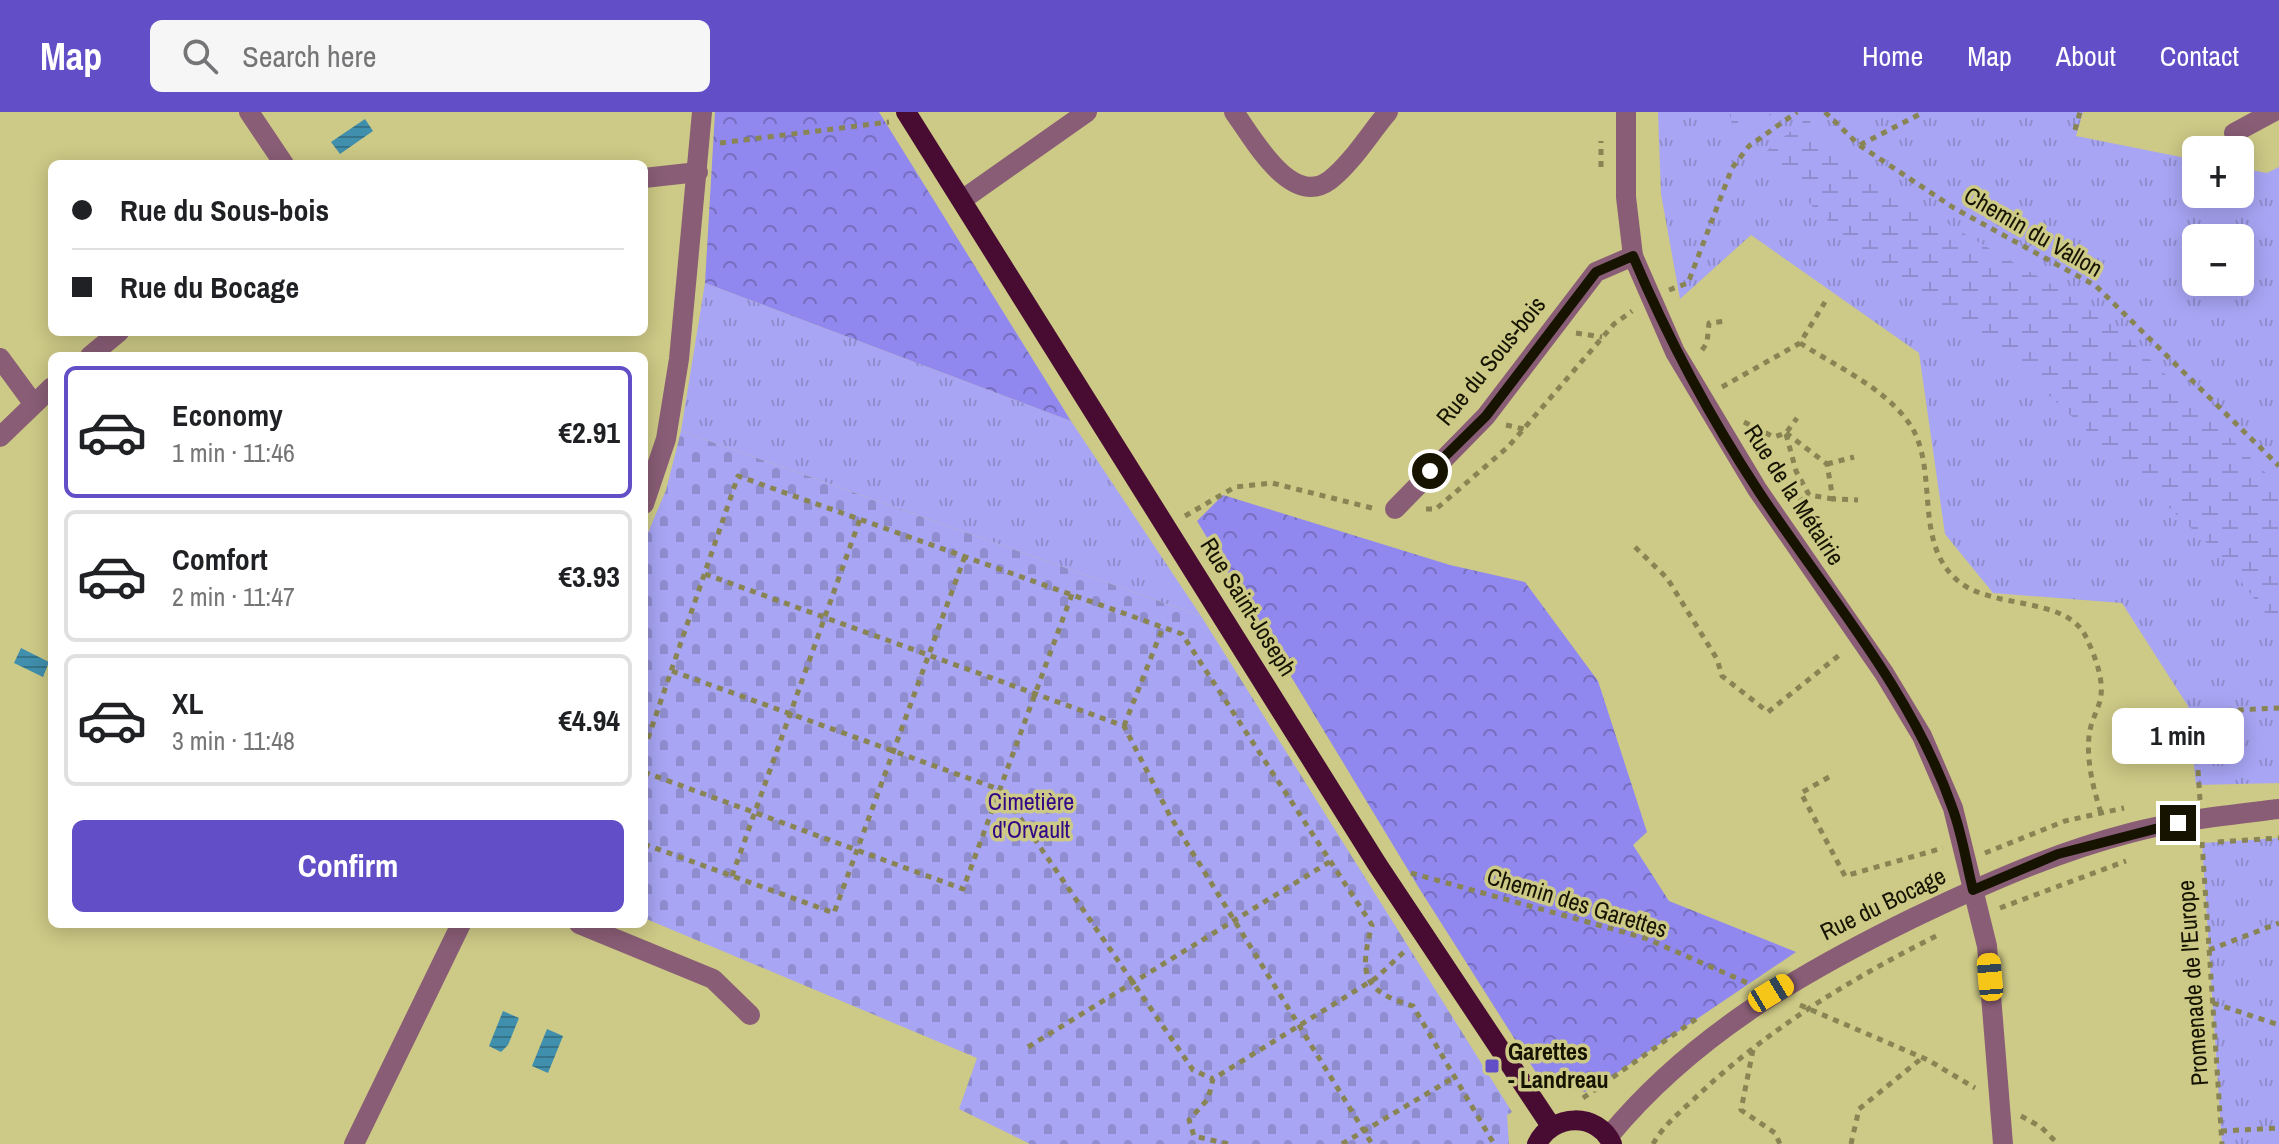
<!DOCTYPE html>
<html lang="en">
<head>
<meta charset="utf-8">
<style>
	body { margin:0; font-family:"Archivo Narrow",sans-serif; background:#f6f6f6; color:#202124; height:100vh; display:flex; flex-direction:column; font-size:30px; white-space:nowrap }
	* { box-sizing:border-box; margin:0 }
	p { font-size:26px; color:#757577 }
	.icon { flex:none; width:44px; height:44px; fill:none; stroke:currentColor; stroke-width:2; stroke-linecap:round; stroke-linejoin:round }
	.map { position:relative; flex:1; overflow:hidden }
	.drawer { position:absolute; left:48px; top:240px; width:600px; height:576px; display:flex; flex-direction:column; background:#fff; border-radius:12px; box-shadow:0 4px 20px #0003 }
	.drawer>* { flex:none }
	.hud { position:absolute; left:48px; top:48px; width:600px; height:176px; border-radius:12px; box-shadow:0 4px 20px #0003; display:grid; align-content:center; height:176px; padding:0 24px; background:#fff }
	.tools { position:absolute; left:2182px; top:24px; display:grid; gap:16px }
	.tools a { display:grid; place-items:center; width:72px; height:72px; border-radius:12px; background:#fff; box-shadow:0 4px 20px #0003; font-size:40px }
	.end { position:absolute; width:36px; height:36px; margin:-18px; border:10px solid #161400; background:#fff; box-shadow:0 0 0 4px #fff }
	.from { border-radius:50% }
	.bubble { position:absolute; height:56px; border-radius:12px; background:#fff; box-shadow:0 4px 20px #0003; font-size:26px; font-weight:800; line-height:56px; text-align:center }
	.car { position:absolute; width:24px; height:48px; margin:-24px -12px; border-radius:10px; box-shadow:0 0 6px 2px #0007; background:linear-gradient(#f5c518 24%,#345 0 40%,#f5c518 0 76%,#345 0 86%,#f5c518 0) }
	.hud b { display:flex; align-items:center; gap:28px; height:76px; font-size:30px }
	.hud b+b { border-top:2px solid #e0e0e0 }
	.hud i { width:20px; height:20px; background:#202124 }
	ul { padding:14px 0 0; list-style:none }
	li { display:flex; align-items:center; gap:24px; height:132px; margin:0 16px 12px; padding:0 8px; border:4px solid #e0e0e0; border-radius:12px }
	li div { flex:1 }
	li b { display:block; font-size:30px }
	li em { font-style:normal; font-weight:800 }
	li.on { border-color:#624fc8 }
	li>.icon { width:72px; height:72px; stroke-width:1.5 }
	.button { display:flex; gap:16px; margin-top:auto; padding:16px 24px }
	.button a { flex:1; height:92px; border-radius:12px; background:#624fc8; color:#fff; font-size:32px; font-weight:800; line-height:92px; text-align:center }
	header { display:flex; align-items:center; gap:48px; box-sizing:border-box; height:112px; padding:0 40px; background:#624fc8; color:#fff }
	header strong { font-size:38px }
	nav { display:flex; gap:44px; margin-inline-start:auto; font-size:28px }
	.search { width:560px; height:72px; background:#f6f6f6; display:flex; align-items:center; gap:20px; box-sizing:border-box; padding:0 28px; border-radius:12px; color:#757577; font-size:30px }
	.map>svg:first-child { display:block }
</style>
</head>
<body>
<header>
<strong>Map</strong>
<div class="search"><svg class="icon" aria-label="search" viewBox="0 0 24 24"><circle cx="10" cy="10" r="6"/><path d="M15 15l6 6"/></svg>Search here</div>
<nav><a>Home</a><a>Map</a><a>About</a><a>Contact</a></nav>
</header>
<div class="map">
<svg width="2279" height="1032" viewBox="0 0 2279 1032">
	<defs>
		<pattern id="grass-tufts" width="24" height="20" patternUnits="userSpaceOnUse" patternTransform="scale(2)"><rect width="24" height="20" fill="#a8a5f4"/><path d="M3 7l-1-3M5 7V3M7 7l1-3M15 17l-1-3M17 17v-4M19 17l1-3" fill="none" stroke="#908dcf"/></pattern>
		<pattern id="forest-crowns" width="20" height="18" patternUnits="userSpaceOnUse" patternTransform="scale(2)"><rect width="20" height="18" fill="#9088ee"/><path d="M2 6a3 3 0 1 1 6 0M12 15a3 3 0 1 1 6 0" fill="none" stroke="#756ebe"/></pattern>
		<pattern id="wetland-marsh" width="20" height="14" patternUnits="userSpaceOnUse" patternTransform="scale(2)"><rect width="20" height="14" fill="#a8a5f4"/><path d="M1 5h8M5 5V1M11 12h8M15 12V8" fill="none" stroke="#908dcf"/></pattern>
		<pattern id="cemetery-stones" width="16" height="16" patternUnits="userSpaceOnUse" patternTransform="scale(2)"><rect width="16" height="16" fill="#a8a5f4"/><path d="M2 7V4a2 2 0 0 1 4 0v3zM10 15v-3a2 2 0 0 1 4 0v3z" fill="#908dcf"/></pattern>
		<pattern id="water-rules" width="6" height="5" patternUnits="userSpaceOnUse" patternTransform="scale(2)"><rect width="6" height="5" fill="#408fac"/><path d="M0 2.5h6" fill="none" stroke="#35748a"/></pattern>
	</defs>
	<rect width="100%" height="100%" fill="#cdc986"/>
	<g fill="url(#grass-tufts)" fill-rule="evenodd">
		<path d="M1658 0H2083L2076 24 2196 48V82H2240V56L2267 61 2279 55V671L2196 673 2188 594 2122 491 1993 481 1945 422 1919 241 1751 123 1680 187 1661 82ZM2196 126H2240V170H2196Z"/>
		<polygon points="705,171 1071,309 1201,504 681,319"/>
		<polygon points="2279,726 2279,1032 2222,1032 2202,731"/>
	</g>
	<g fill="url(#forest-crowns)">
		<polygon points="715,0 879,0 1071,309 705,171"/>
		<polygon points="1223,383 1450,453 1525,470 1598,569 1647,720 1633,733 1669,789 1796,840 1599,973 1585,980 1542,970 1419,776 1197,409"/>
	</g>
	<g fill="url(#wetland-marsh)">
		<polygon points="1729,0 1775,0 1736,25"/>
		<polygon points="1807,6 1846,53 2056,175 2123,221 2279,374 2279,519 2223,446 2053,287 1965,214 1897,171 1813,95 1763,42"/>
	</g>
	<polygon fill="url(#cemetery-stones)" points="681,319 1201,504 1512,1000 1507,1003 1509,1032 1030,1032 959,997 977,946 644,806 644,430 666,378"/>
	<g fill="url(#water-rules)">
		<polygon points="365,7 373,19 340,42 331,30"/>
		<polygon points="21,536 49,550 43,565 14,551"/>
		<polygon points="503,899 519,906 508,933 501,940 489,934"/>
		<polygon points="547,917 563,924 548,961 532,954"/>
	</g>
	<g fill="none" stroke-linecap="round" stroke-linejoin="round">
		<g stroke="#888453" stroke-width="5" stroke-dasharray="6 6" stroke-linecap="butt">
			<polyline points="1825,0 1859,33 1954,96 2096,174 2279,354"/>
			<polyline points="2075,18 2080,0"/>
			<polyline points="720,31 889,10"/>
			<polyline points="1860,33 1924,0"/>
			<polyline points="1601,55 1601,29"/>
			<polyline points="1669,178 1688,171 1732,56 1749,34 1797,0"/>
			<polyline points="1576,221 1602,225"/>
			<path d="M1800 231C1837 255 1886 276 1911 314 1939 359 1913 430 1957 468 1990 498 2066 483 2086 525 2095 544 2105 569 2100 589 2097 599 2092 608 2090 618 2085 644 2093 676 2101 701"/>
			<polyline points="1702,238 1707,231 1709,211 1728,209"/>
			<polyline points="1722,275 1800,231 1825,190"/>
			<polyline points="1744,310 1774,325 1786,321 1797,306"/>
			<polyline points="1506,313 1524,317"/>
			<polyline points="1786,321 1827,352 1833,387 1858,388"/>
			<polyline points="1786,322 1796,359 1809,383 1833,387"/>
			<polyline points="1827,352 1854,345"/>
			<polyline points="1799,390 1809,383"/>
			<polyline points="1426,397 1436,397 1508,335 1614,212 1632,199"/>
			<polyline points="1185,404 1235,375 1272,371 1376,397"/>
			<polyline points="1635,435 1667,466 1717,547 1722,564 1768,600 1842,541"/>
			<polyline points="705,462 1124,614 1170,704 1372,1032"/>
			<polyline points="672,559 1001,678 1193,958 1213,967"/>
			<polyline points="1124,614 1163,515"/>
			<path d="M644 638 738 364 1182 522 1372 813C1359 862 1362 879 1413 894L1494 1032"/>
			<polyline points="644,660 963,777 1072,482"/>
			<polyline points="1829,665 1801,681 1845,764 1943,736"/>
			<polyline points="2200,688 2194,600 2279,596"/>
			<polyline points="2202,730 2222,1032"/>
			<polyline points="2218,730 2279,726"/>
			<polyline points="644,732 834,801 965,444"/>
			<polyline points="1985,741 2065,709 2124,696"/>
			<polyline points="1411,761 1645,826 1750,872"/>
			<polyline points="732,764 860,407"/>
			<polyline points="2000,796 2126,749"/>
			<polyline points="2209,838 2279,811"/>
			<polyline points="2213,891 2279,913"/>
			<polyline points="1800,893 1928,948 1975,976"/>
			<polyline points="1028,935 1331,749"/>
			<polyline points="1753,938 1741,998 1775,1021 1780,1032"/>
			<polyline points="1583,986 1696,907"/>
			<polyline points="2021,1004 2041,1015 2058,1032"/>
			<polyline points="2221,1019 2279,1016"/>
			<polyline points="1228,1032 1194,1024 1189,1008 1208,987 1213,967 1376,866 1406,838"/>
			<polyline points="1342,1032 1455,965"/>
			<path d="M1653 1032C1663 1014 1679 1001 1694 987 1766 918 1852 866 1940 822"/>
			<polyline points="1851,1032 1859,997 1922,946"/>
		</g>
		<g stroke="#895d76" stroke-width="20">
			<polyline points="249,0 284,52"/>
			<path d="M1234 0C1253 26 1291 97 1330 68 1352 51 1370 21 1388 0"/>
			<polyline points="1626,0 1626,85 1633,144 1675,240 1757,377 1884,561 1922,624 1953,696 1987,834 2003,1032"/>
			<polyline points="2234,21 2273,0"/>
			<polyline points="644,66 698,60"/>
			<polyline points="962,88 1087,0"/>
			<polyline points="90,244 119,220"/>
			<polyline points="0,246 33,291"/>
			<polyline points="0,325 52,275"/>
			<polyline points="644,392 666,327 679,247 702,0"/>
			<polyline points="1395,397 1486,304 1596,160 1633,144"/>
			<polyline points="579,812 713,867 750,903"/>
			<path d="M1609 1024C1691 925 1797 863 1911 807 1982 773 2053 741 2130 721 2179 708 2229 703 2279 697"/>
			<polyline points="354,1032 461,812"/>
		</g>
		<g stroke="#480c33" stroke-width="20">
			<polyline points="906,0 1377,752 1551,1014"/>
			<path d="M1537 1032C1552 1001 1598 1000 1612 1032"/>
		</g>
	</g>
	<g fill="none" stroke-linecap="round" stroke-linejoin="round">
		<path stroke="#161400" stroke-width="10" d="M1430 359 1486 304 1596 160 1633 144C1668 227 1709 304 1759 380 1826 481 1911 578 1952 695 1962 721 1966 750 1973 778L2058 742 2178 711"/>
	</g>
	<rect fill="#624fc8" stroke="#cdc986" stroke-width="3" x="1484" y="946" width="16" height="16" rx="4"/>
	<g text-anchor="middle" stroke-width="7" stroke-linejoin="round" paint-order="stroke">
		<g font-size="24" fill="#161400" stroke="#cdc986">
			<text transform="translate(2033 120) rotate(30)" y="8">Chemin du Vallon</text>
			<text transform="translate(1491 249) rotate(-51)" y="8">Rue du Sous-bois</text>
			<text transform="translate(1794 383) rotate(57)" y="8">Rue de la Métairie</text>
			<text transform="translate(1248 495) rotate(58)" y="8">Rue Saint-Joseph</text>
			<text transform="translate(1577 791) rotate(17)" y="8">Chemin des Garettes</text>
			<text transform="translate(1883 792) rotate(-26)" y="8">Rue du Bocage</text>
			<text transform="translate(2193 871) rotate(-94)" y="8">Promenade de l'Europe</text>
		</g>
		<g font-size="24" fill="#320886" stroke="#cdc986">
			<text x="1031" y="698">Cimetière<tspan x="1031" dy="28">d'Orvault</tspan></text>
		</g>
		<g font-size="24" font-weight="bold" fill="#161400" stroke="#cdc986" text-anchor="start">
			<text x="1508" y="948">Garettes<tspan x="1508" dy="28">- Landreau</tspan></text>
		</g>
	</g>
</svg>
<div class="tools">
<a>+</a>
<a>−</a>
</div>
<i class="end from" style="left:1430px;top:359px"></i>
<i class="end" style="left:2178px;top:711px"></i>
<div class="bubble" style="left:2112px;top:596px;width:132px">1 min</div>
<i class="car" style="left:1990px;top:865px;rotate:355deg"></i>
<i class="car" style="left:1771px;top:881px;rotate:59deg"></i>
<div class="hud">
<b><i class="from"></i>Rue du Sous-bois</b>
<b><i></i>Rue du Bocage</b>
</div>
<section class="drawer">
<ul>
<li class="on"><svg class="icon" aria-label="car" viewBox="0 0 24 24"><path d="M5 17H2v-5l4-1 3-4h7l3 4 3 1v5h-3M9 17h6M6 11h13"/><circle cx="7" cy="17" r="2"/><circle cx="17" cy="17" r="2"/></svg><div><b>Economy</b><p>1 min · 11:46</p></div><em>€2.91</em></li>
<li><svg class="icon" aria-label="car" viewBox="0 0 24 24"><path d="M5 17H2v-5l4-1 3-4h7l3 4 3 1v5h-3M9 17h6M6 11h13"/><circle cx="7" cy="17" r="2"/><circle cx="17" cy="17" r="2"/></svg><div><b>Comfort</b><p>2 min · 11:47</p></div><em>€3.93</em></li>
<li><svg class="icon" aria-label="car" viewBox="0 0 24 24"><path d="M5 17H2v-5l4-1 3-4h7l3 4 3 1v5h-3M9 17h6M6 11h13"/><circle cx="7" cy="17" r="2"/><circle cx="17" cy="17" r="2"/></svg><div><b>XL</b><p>3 min · 11:48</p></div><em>€4.94</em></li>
</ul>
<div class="button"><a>Confirm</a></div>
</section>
</div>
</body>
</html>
